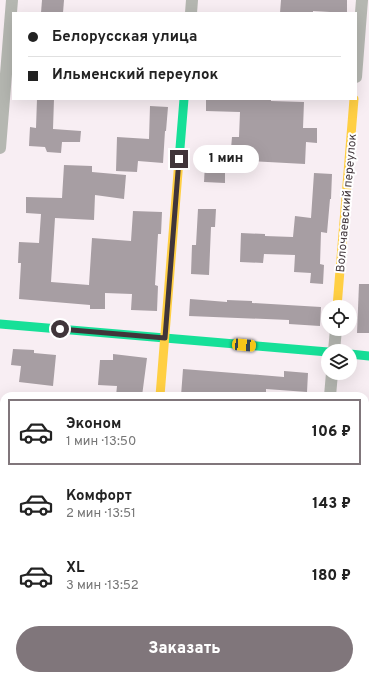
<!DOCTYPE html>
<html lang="ru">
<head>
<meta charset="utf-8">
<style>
	body { margin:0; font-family:Overpass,sans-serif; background:#f6f6f6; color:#222; height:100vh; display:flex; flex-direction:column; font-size:15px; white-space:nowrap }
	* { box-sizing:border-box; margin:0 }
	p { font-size:13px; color:#767676 }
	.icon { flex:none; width:22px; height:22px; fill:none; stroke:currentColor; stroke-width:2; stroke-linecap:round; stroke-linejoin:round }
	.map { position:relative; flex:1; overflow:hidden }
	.side { position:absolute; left:0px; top:392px; width:369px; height:288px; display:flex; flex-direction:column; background:#fff; border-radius:12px 12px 0 0; box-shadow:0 4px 16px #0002 }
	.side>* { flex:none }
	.hud { position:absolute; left:12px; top:12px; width:345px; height:88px; border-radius:0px; box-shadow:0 4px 16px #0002; display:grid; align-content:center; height:88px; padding:0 16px; background:#fff }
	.controls { position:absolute; left:321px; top:300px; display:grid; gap:8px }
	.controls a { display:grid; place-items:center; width:36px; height:36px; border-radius:50%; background:#fff; box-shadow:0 4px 16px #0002; font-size:20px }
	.end { position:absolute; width:18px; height:18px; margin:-9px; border:5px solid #40353a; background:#fff; box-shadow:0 0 0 2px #fff }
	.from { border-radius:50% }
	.bubble { position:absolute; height:28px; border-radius:14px; background:#fff; box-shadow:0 4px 16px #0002; font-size:13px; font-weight:800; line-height:28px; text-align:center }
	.car { position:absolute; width:12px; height:24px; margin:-12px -6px; border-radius:5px; box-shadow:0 0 3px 1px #0007; background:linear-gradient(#f5c518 24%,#345 0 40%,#f5c518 0 76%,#345 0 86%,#f5c518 0) }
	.hud b { display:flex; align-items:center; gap:14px; height:38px; font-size:15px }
	.hud b+b { border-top:1px solid #e0e0e0 }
	.hud i { width:10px; height:10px; background:#222 }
	ul { padding:7px 0 0; list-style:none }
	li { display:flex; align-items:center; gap:12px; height:66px; margin:0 8px 6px; padding:0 8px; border:2px solid transparent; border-radius:0px }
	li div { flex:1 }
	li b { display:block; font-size:15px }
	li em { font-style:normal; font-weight:800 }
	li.current { border-color:#80767b }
	li>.icon { width:36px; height:36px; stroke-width:1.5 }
	.action { display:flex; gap:8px; margin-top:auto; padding:8px 16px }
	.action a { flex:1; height:46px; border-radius:24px; background:#80767b; color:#fff; font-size:16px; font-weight:800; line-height:46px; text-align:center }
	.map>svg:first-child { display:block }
</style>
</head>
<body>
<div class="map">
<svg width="369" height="680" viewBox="0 0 369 680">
	<rect width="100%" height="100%" fill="#f8eef3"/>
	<g fill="#a79ea3">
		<polygon points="42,0 64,0 63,13 41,13"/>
		<polygon points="281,0 347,0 347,13 313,11 313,13 280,13"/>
		<polygon points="37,99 54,99 53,129 81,131 80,142 62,142 61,153 47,152 45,147 29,146 30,127 36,128"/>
		<polygon points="206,99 271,99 271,101 304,102 303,128 317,128 317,143 306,142 305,164 230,160 232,137 239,137 240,112 206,111"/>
		<polygon points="150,106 168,107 166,131 165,131 163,163 138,161 137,172 116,171 117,137 149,139"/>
		<polygon points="205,164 225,165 225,183 204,182"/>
		<polygon points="64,165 92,166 92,172 126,175 124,199 95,195 94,220 55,218 51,282 89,285 92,238 131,241 133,211 162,212 161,234 158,234 155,285 158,286 157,311 131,310 132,294 105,293 105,309 90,309 90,305 19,299 21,263 18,263 19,242 39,243 41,214 26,213 26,197 62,198"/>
		<polygon points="314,173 332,174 331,199 330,199 327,233 321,232 320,264 324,265 323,284 310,283 311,273 294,272 295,255 264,254 263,263 240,262 241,233 265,234 265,236 293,237 295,216 311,218"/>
		<polygon points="198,209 216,209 215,227 211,227 209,275 191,274 192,245 196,245"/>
		<polygon points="359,284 369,284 369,333 357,333"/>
		<polygon points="190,299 227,302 227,300 252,301 252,303 321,307 320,326 289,324 289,320 189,316"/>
		<polygon points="13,349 34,350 34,353 56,355 53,386 19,382 21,366 11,365"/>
		<polygon points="113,354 147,358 142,396 116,396 117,386 98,385 100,360 113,360"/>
		<polygon points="183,369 284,377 284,371 308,373 307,392 266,389 266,396 181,396"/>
	</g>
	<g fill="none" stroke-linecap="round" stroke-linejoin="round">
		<g stroke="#b5b7b1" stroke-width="12">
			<polyline points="191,13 192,0"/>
			<polyline points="356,77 362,0"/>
			<polyline points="0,148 12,0"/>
			<polyline points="334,351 336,329"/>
			<polyline points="330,396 332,373"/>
			<polyline points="136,680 136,676"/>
			<polyline points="308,680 308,676"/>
		</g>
		<g stroke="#16e098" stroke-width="9">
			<polyline points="179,160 184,99"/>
			<polyline points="0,324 328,352"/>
			<polyline points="350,354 369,356"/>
		</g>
		<g stroke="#ffcf43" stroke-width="9">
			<polyline points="337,307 354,99"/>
			<polyline points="160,396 179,160"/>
		</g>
	</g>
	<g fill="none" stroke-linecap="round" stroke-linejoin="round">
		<polyline stroke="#40353a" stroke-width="5" points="60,329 165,338 179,159"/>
	</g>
	<g text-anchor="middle" stroke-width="4" stroke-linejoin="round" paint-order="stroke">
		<g font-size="12" fill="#40353a" stroke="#fff">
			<text transform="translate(346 203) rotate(-85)" y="4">Волочаевский переулок</text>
		</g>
	</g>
</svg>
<div class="controls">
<a><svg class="icon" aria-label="locate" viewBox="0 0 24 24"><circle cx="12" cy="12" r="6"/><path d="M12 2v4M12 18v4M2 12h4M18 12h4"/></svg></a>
<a><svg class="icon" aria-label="layers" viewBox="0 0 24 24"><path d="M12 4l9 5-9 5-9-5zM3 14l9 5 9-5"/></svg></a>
</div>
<i class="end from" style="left:60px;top:329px"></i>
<i class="end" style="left:179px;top:159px"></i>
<div class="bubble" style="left:193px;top:145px;width:66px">1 мин</div>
<i class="car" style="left:244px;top:345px;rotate:95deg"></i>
<div class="hud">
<b><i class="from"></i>Белорусская улица</b>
<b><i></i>Ильменский переулок</b>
</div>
<section class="side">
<ul>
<li class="current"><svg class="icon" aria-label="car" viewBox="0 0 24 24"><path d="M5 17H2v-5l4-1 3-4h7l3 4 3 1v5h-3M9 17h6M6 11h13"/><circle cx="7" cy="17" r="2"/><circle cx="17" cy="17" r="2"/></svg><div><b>Эконом</b><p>1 мин · 13:50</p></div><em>106 ₽</em></li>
<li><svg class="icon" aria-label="car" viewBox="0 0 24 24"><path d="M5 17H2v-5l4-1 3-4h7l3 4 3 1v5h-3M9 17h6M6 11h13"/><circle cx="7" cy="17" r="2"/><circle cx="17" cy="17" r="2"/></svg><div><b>Комфорт</b><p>2 мин · 13:51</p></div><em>143 ₽</em></li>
<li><svg class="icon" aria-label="car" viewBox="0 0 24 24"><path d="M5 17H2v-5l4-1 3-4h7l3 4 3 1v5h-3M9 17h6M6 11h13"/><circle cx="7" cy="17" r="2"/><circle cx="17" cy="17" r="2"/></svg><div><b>XL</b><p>3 мин · 13:52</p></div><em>180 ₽</em></li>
</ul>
<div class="action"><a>Заказать</a></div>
</section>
</div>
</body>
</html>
